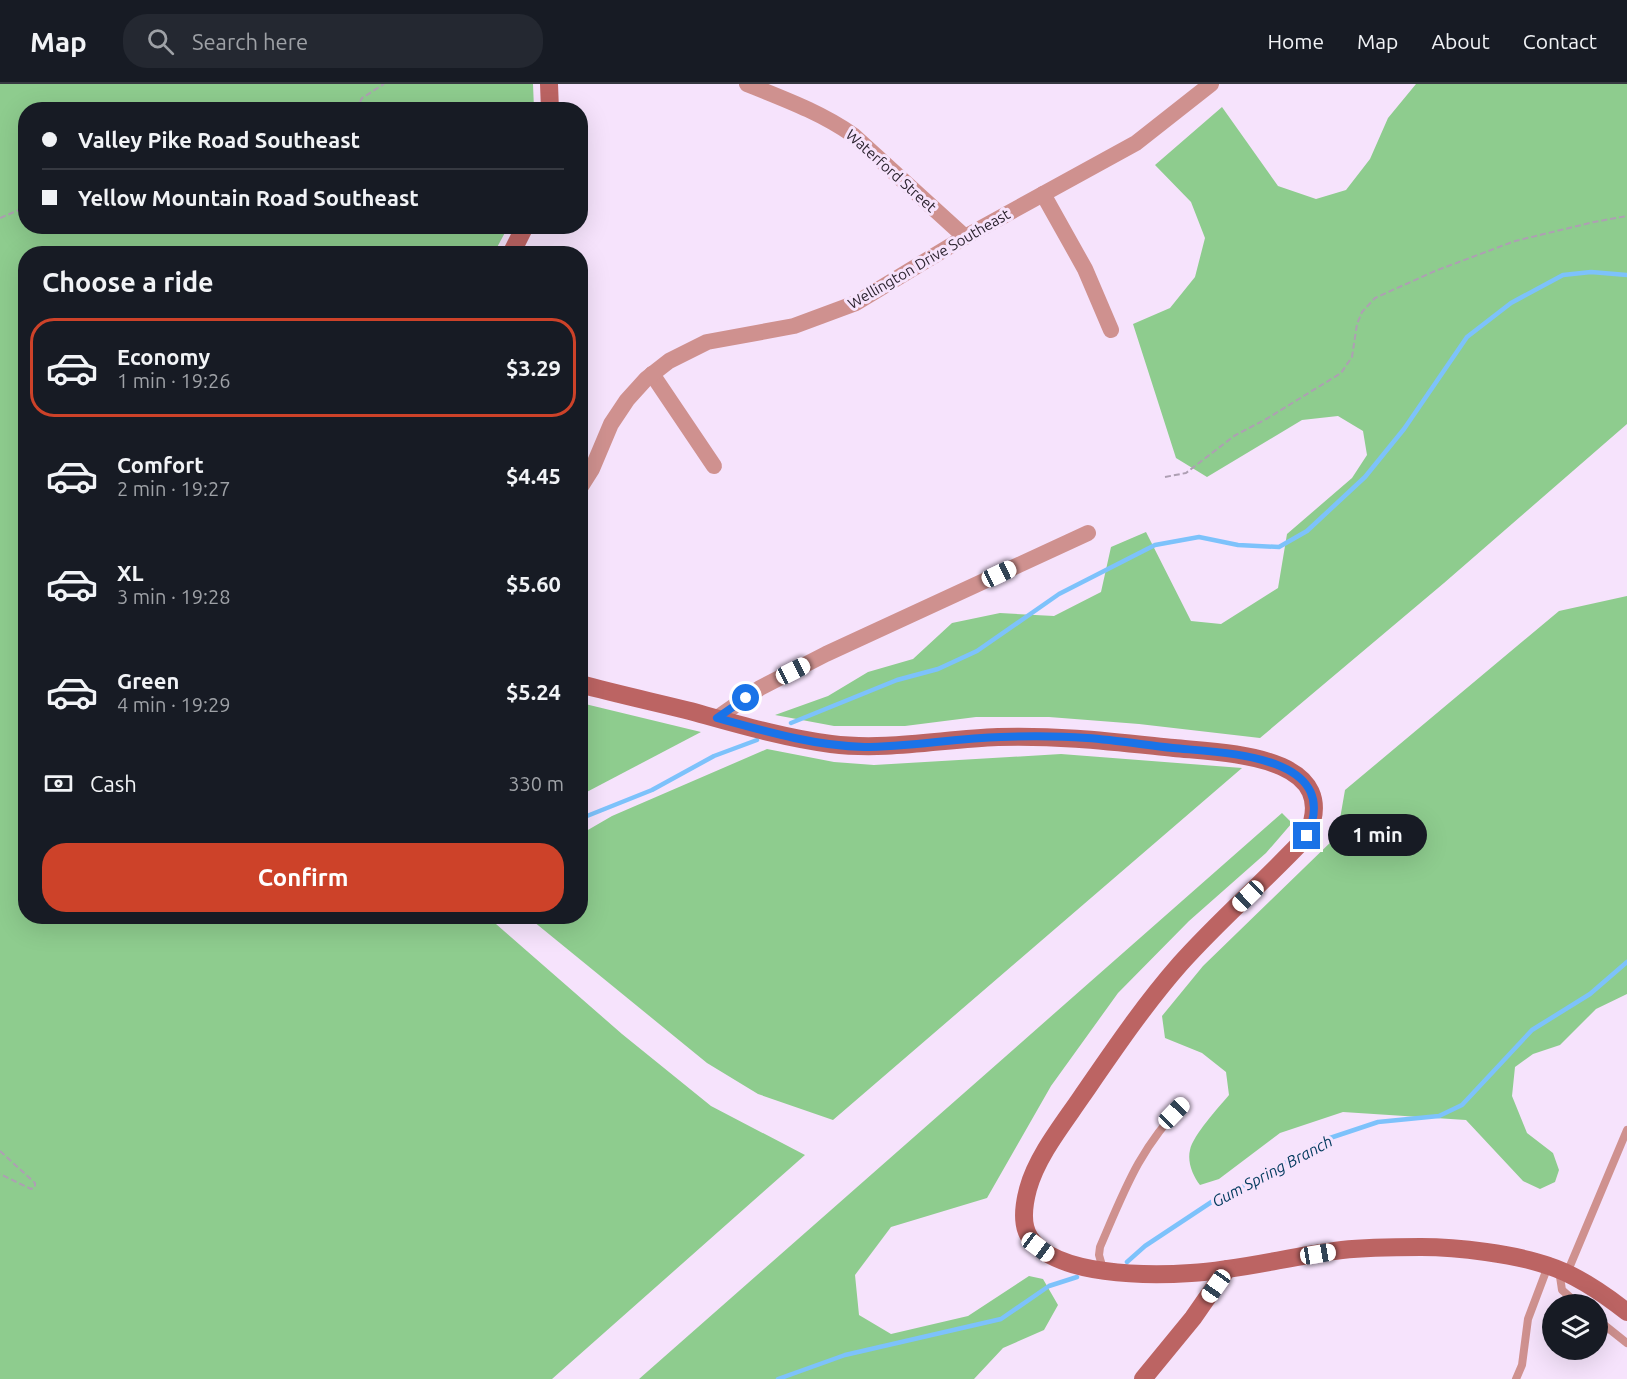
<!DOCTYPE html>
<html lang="en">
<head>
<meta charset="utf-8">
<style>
	body { margin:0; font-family:Ubuntu,sans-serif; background:#242831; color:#f1f3f6; height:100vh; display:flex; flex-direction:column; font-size:22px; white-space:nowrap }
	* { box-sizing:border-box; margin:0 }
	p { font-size:20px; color:#9ea1a6 }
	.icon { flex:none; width:33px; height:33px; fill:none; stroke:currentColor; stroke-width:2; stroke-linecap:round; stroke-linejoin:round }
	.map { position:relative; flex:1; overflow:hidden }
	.side { position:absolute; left:18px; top:162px; width:570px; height:678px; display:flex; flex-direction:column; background:#171b24; border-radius:24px; box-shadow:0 6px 24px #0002 }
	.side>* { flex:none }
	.hud { position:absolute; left:18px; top:18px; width:570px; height:132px; border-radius:24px; box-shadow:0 6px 24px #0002; display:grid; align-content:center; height:132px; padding:0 24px; background:#171b24 }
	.controls { position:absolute; left:1542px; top:1210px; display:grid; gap:12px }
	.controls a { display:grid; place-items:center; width:66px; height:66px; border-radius:50%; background:#171b24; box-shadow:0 6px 24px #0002; font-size:30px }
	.end { position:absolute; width:27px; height:27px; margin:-14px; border:8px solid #1a73e8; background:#fff; box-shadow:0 0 0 3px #fff }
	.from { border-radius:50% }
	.bubble { position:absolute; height:42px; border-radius:21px; background:#171b24; box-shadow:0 6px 24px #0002; font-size:20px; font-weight:700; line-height:42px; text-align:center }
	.car { position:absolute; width:18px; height:36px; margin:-18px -9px; border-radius:8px; box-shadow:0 0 4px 2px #0007; background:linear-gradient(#fff 24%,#345 0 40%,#fff 0 76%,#345 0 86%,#fff 0) }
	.hud b { display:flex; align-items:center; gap:21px; height:57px; font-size:22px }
	.hud b+b { border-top:2px solid #363941 }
	.hud i { width:15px; height:15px; background:#f1f3f6 }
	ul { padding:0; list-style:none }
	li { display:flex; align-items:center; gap:18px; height:99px; margin:0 12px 9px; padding:0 12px; border:3px solid transparent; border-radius:24px }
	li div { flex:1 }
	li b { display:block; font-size:22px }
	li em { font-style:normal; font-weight:700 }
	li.current { border-color:#cd4229 }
	li>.icon { width:54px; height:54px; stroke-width:1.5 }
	h2 { padding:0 24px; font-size:27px; line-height:72px }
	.pay { display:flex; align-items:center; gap:15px; height:66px; padding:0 24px; font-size:22px }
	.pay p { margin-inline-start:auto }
	.primary-button { display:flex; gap:12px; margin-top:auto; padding:12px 24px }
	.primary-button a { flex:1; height:69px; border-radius:24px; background:#cd4229; color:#fff; font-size:24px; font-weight:700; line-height:69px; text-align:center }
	header { display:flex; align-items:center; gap:36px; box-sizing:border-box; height:84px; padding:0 30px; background:#171b24; border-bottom:2px solid #363941 }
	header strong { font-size:28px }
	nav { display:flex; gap:33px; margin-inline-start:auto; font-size:21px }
	.search { width:420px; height:54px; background:#242831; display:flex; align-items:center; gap:15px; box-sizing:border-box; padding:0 21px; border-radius:24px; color:#9ea1a6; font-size:22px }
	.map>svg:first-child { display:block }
</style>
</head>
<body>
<header>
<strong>Map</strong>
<div class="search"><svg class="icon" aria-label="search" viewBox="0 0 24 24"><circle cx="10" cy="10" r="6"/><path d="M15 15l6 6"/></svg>Search here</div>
<nav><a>Home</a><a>Map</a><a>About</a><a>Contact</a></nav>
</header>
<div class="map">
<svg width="1627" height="1295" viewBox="0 0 1627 1295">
	<rect width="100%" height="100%" fill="#f6e3fc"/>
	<g fill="#8ecc8e">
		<polygon points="0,0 533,0 534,25 26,26 26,142 508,143 494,169 26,170 26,832 488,833 622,950 711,1022 805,1071 552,1295 0,1295"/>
		<polygon points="1416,0 1627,0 1627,340 1444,499 1260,654 1139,640 1049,633 976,633 905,642 834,642 775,631 828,612 868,588 913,575 952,539 1000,529 1054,532 1101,508 1111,463 1146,448 1191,537 1221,540 1278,504 1287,450 1352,394 1367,371 1363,347 1338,332 1302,336 1207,393 1176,374 1133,240 1170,224 1195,193 1205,154 1191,118 1155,81 1222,23 1278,102 1316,115 1346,106 1370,75 1388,34"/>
		<path d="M1627 512V910L1596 925 1560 961 1533 970 1515 983 1512 1012 1527 1049 1553 1069 1559 1086 1555 1098 1540 1105 1523 1097 1466 1036 1343 1028 1280 1049 1219 1095 1200 1101C1193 1092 1187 1078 1190 1066 1193 1051 1219 1023 1229 1011L1226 988 1202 969 1165 954 1162 932 1203 882 1337 752 1345 706 1559 527Z"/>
		<polygon points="581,619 701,648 581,711"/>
		<polygon points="767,665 834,678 874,681 1061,670 1242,684 833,1036 758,1010 707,979 528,833 580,832 581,750 612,732"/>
		<polygon points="1282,729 1292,739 1266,769 1189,837 1118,909 1051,1002 987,1114 891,1143 855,1191 859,1231 891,1250 968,1232 1029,1192 1043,1195 1058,1221 1044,1246 1003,1264 974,1295 639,1295"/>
	</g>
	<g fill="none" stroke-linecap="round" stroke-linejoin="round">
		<g stroke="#7dc2fb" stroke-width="4.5">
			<polyline points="791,639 897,596 938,585 977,567 1059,510 1155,461 1199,453 1238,461 1279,463 1307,447 1365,393 1404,345 1467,253 1511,219 1563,191 1591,188 1627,191"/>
			<polyline points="587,732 652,706 714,672 757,656"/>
			<polyline points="1127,1178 1145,1162 1219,1113 1239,1105 1327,1055 1378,1038 1439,1032 1462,1021 1532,946 1590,910 1627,878"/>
			<polyline points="778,1295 845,1271 1001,1235 1049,1202 1077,1193"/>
		</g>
		<g stroke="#ae9fb3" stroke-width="2" stroke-dasharray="6 3" stroke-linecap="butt">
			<polyline points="356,26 362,14 384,0"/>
			<polyline points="0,134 26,123"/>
			<polyline points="1165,393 1186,389 1234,352 1268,334 1341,289 1352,273 1357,240 1362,228 1375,214 1435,187 1515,157 1594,138 1627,132"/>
			<polyline points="0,1067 35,1099 35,1103 31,1105 0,1090"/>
		</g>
		<g stroke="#cf918f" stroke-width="8">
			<path d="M1103 1185 1099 1171 1100 1163C1125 1105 1139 1065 1184 1019"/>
			<polyline points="1559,1186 1562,1206 1579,1221"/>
			<polyline points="1567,1189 1627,1046"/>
			<polyline points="1598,1236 1627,1259"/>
			<polyline points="1516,1295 1522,1281 1528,1235 1548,1182"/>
		</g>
		<g stroke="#cf918f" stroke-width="16">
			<path d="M747 0C784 15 820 28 853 51L965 153"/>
			<polyline points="1043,110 1085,185 1111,246"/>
			<polyline points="652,290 714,382"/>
			<polyline points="580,404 592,385 611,340 627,316 646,295 669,277 707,258 794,242 856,219 965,153 1136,59 1211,0"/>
			<polyline points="717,634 760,604 826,570 1088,449"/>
		</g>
		<g stroke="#bc6463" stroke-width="18">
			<polyline points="549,0 550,26"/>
			<polyline points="511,170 525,142"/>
			<path d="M580 600C617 610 654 618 690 627 737 640 784 654 831 660 887 667 943 655 998 653 1058 651 1115 658 1174 664 1223 669 1344 670 1307 752 1266 796 1220 835 1180 880 1144 921 1113 967 1082 1012 1063 1040 1037 1072 1028 1105 1024 1120 1021 1141 1030 1154 1056 1192 1149 1192 1191 1189 1242 1186 1291 1172 1342 1166 1368 1163 1395 1163 1421 1163 1458 1163 1515 1170 1549 1182 1577 1191 1604 1210 1627 1228"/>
			<polyline points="1143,1295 1193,1234 1227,1185"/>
		</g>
	</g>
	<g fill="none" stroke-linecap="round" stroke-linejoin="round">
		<path stroke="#1a73e8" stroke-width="8" d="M746 614 717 634C764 647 815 662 864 663 910 663 955 654 1001 653 1030 652 1058 652 1087 654 1116 656 1145 661 1173 664 1223 669 1344 670 1307 752"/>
	</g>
	<g text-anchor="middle" stroke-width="6" stroke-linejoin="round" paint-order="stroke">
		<g font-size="15" fill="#2d2430" stroke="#f6e3fc">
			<text transform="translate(891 87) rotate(42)" y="5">Waterford Street</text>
			<text transform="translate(929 175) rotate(-30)" y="5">Wellington Drive Southeast</text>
		</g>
		<g font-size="16" font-style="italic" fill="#01395d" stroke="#f6e3fc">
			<text transform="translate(1272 1087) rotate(-28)" y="6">Gum Spring Branch</text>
		</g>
	</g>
</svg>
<div class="controls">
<a><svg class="icon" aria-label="layers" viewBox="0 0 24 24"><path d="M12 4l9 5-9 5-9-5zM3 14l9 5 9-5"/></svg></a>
</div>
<i class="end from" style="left:746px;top:614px"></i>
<i class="end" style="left:1307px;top:752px"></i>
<div class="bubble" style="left:1328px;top:730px;width:99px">1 min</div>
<i class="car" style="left:999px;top:490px;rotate:65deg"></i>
<i class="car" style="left:793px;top:587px;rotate:63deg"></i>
<i class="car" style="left:1248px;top:812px;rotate:226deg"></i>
<i class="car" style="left:1174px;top:1029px;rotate:44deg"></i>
<i class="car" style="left:1038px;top:1163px;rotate:127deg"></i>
<i class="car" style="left:1318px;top:1170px;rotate:81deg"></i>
<i class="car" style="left:1216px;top:1202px;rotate:215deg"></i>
<div class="hud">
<b><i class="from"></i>Valley Pike Road Southeast</b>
<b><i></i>Yellow Mountain Road Southeast</b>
</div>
<section class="side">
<h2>Choose a ride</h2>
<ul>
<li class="current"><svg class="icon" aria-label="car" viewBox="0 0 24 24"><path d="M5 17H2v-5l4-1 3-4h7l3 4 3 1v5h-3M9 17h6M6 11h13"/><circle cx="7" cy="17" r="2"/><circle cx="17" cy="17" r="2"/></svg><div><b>Economy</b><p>1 min · 19:26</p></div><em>$3.29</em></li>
<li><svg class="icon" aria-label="car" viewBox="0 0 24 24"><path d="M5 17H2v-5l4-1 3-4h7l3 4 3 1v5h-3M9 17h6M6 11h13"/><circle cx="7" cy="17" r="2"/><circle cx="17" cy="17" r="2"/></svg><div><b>Comfort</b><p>2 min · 19:27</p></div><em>$4.45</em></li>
<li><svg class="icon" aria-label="car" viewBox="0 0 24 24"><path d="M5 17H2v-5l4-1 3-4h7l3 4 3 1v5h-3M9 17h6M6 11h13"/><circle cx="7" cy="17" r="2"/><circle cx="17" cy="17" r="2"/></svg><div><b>XL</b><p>3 min · 19:28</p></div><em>$5.60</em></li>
<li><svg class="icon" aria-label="car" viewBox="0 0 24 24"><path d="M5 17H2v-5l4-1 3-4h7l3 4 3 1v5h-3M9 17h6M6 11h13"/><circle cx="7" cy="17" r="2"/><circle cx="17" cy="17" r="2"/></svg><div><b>Green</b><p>4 min · 19:29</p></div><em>$5.24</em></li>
</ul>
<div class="pay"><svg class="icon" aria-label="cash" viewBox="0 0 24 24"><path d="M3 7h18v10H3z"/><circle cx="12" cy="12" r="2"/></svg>Cash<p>330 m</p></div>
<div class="primary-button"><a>Confirm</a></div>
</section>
</div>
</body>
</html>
